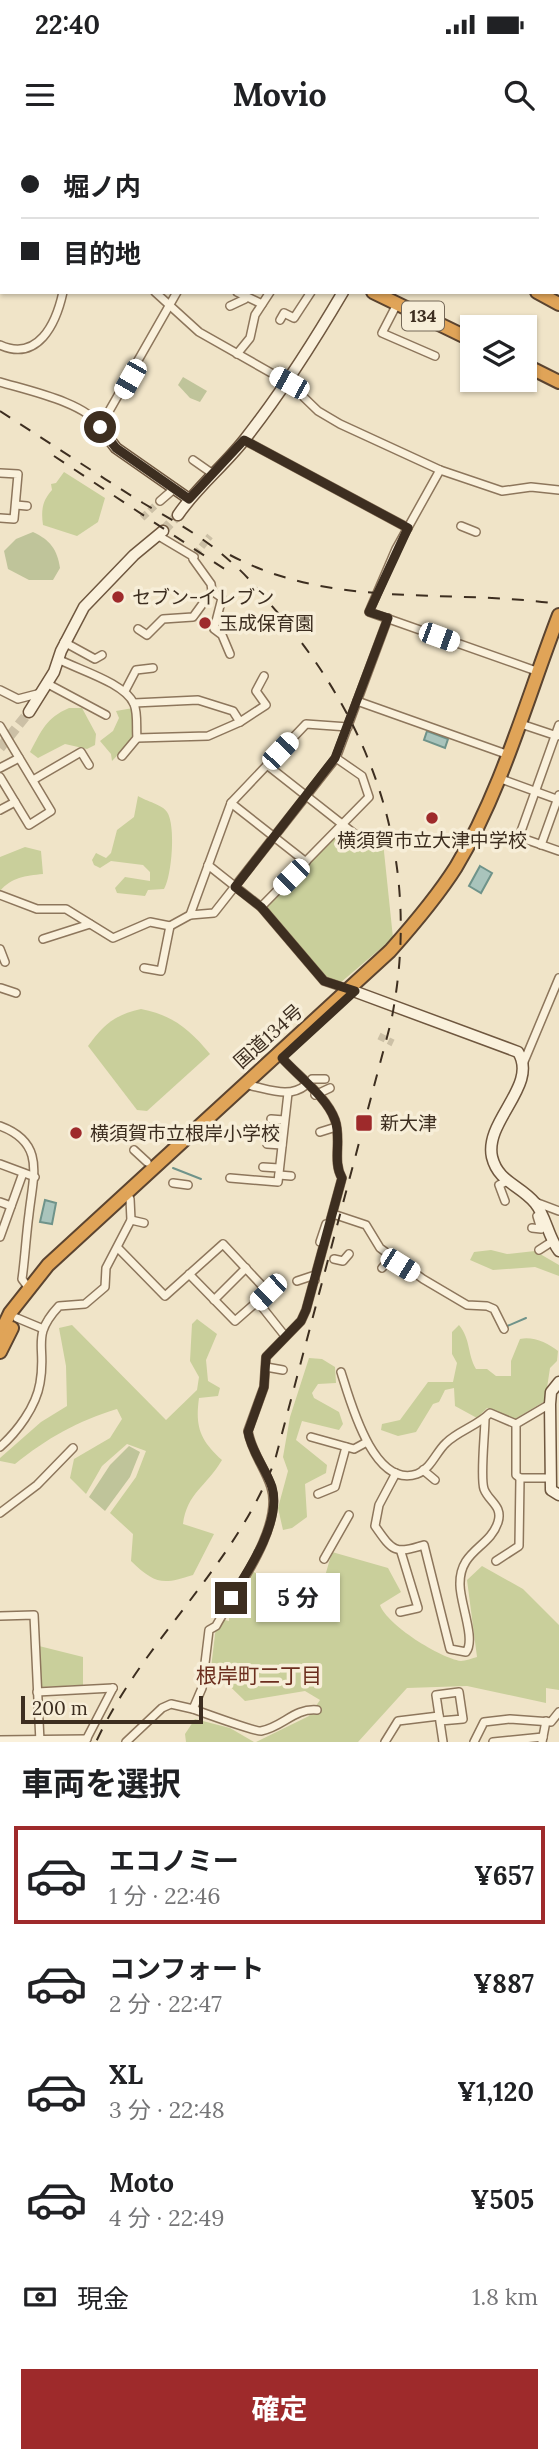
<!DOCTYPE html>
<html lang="ja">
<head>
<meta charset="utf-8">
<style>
	body { margin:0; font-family:Lora,"Noto Sans JP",serif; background:#f6f6f6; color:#202124; height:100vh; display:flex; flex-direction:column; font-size:26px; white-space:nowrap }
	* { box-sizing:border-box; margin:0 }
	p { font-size:23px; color:#757577 }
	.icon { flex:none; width:38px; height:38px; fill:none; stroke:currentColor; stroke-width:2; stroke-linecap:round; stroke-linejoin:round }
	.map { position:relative; height:1602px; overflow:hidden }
	.panel { display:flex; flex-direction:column; background:#fff; flex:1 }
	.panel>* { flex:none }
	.top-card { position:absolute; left:0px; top:0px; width:560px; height:154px; box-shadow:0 2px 5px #0004; display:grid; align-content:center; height:154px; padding:0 21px; background:#fff }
	.buttons { position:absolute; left:460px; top:175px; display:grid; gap:14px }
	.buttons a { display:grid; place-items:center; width:77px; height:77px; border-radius:0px; background:#fff; box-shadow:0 2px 5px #0004; font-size:35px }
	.scale { position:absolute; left:21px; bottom:18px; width:182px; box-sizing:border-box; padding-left:7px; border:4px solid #3d2e20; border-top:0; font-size:19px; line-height:24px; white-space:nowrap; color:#3d2e20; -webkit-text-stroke:5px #f7eed8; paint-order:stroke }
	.end { position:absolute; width:32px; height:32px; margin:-16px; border:9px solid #3d2e20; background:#fff; box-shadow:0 0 0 4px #fff }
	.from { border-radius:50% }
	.bubble { position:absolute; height:49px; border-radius:0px; background:#fff; box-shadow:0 2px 5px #0004; font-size:23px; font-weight:700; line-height:49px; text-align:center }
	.car { position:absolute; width:21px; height:42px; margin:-21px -10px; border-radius:9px; box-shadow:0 0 5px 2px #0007; background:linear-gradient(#fff 24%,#345 0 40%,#fff 0 76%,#345 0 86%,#fff 0) }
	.top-card b { display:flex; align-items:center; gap:24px; height:66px; font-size:26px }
	.top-card b+b { border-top:2px solid #e0e0e0 }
	.top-card i { width:18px; height:18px; background:#202124 }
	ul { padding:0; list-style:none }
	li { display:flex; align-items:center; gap:21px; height:98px; margin:0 14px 10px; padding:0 7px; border:4px solid transparent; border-radius:0px }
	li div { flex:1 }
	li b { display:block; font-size:26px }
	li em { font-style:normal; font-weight:700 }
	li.selected { border-color:#9e2a2b }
	li>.icon { width:63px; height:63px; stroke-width:1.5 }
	h2 { padding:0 21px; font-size:32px; line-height:84px }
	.pay { display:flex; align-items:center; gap:18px; height:77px; padding:0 21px; font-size:26px }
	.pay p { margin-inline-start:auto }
	.action { display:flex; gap:14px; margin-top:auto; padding:14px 21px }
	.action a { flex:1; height:80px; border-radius:0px; background:#9e2a2b; color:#fff; font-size:28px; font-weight:700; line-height:80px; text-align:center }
	.status { display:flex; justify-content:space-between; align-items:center; height:49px; padding:0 35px; background:#fff; direction:ltr }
	.status svg { height:19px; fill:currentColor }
	header { display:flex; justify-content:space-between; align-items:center; height:91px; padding:0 21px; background:#fff; font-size:32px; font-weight:700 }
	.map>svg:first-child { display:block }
</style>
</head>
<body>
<div class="status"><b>22:40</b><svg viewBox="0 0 49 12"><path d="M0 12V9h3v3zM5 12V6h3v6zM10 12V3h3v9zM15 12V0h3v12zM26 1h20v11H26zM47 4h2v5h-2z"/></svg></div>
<header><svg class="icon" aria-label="menu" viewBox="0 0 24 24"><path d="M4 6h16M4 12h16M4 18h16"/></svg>Movio<svg class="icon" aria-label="search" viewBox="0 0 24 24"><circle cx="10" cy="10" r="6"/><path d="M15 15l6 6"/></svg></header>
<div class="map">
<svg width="559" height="1602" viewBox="0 0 559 1602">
	<rect width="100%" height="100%" fill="#f0e4c8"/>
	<g fill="#c9cf9b">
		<path d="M64 332 105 358 98 382 77 396 43 385C41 371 42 361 52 350L51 344 56 343Z"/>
		<path d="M69 568H82L96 594 95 605 87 609 65 604 38 618 30 612C42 590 46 578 69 568Z"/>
		<polygon points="133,568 134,598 112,621 111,614 100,601 113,591 119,578 116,571"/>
		<path d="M138 656C146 661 163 665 167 672 176 685 172 736 164 749L148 750 145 756 117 753 115 748 125 737 150 741V732L143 725 111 721 100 728 94 725 92 720 96 713 106 718 111 713 117 690 134 677Z"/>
		<polygon points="341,689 367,705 383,702 393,798 340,843 325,837 262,766"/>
		<path d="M25 707 41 711 43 734C25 736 12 737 0 751V717Z"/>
		<path d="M141 869C173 875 190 890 210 914L147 971 137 970 88 906C103 885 116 874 141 869Z"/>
		<polygon points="491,1110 507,1114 535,1111 559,1125 559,1136 535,1127 493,1130 470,1120 474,1112"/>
		<path d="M197 1179 217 1194 206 1220 208 1241 220 1248 218 1256 199 1258C195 1287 200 1300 222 1320 206 1347 187 1353 183 1384L214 1394 193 1435C162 1445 155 1444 131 1421L133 1394 110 1373 136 1337 146 1311 127 1304 102 1326 86 1354 70 1338 74 1319 110 1298 122 1279 117 1269C78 1281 47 1298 15 1324L0 1321V1318L41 1282 67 1266 66 1226 59 1188 72 1185 166 1280 197 1250 199 1237 190 1221 192 1184Z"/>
		<path d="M459 1185C471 1200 467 1213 476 1229H487L496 1236H511V1221L520 1199C533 1196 548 1203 558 1211L557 1221 550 1228 545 1261 515 1279 487 1268 477 1278 455 1266 454 1248 445 1250 439 1262 433 1264 416 1292 398 1296 381 1290 382 1284 400 1280 428 1242H453L457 1223 452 1214V1192Z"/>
		<polygon points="309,1218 322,1219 335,1227 336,1243 318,1244 312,1253 314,1258 339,1272 343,1284 339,1290 302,1281 296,1300 327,1325 326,1333 305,1344 307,1377 292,1388 283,1390 278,1368 288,1331 283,1317 290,1277"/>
		<path d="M332 1412 388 1428 401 1452 380 1465C387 1485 440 1518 461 1521 465 1521 473 1518 477 1517L467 1440 482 1426 523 1449 559 1485V1550L546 1548V1563L467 1546 407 1548 358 1602H256L309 1576 320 1560 305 1551 245 1561 211 1528 217 1478 229 1481V1465L251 1431 278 1442 297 1439 313 1444 325 1436Z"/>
		<polygon points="39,1506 83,1517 83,1545 41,1547"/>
		<polygon points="195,1579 230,1588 254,1602 186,1602 185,1594"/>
	</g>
	<g fill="#bfc49a">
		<polygon points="183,237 207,251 200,262 190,258 178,245"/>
		<path d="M33 392C50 400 57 409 60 428L53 440H29L8 429 4 411 16 399Z"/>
		<polygon points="129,1306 140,1312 130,1337 105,1371 89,1357 110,1325"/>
	</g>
	<g fill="#a9c4bc" stroke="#6f938a" stroke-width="2">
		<polygon points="439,0 559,0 559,61 558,2"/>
		<polygon points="427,591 448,599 445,608 424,600"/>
		<polygon points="480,726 492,733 481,753 469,746"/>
		<polygon points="45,1060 56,1063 52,1084 40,1082"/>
	</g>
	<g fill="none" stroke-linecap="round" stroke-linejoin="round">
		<g stroke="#6f938a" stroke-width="2">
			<polyline points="173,1028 201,1039"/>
			<polyline points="505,1187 526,1178"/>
			<polyline points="254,1413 255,1410"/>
		</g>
		<g stroke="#ccc0a6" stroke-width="7" stroke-dasharray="7 3.5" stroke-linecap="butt">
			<polyline points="142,378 160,361"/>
			<polyline points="195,415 210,396"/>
			<polyline points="379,896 393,903"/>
		</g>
		<g stroke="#ccc0a6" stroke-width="10" stroke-dasharray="10 5" stroke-linecap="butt">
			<polyline points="163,391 178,375"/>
			<polyline points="0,608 29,572"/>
		</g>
		<defs>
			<g id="street">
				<polyline points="32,0 35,2"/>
				<polyline points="96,2 97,0"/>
				<polyline points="0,37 2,37"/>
				<polyline points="558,65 559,66"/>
				<polyline points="155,152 199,192 289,243 318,271 340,284 440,330 502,351 531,347 559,350"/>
				<polyline points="237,152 262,164"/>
				<polyline points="397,164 382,193 435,216"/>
				<polyline points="230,166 245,159"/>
				<polyline points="280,180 284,173 294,178 311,152"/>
				<path d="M0 205C38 222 56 184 63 152"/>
				<polyline points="237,214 250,198 255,175 270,152"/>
				<path d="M0 242C26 250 88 263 100 287L177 152"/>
				<polyline points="244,300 408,388"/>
				<polyline points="193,320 213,334"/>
				<polyline points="440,330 396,409 369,472 539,532"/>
				<polyline points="0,333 18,334 14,379 0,378"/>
				<polyline points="160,361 175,348"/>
				<polyline points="16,365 27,366"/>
				<polyline points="461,386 476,392"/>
				<polyline points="157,395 194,417"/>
				<polyline points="212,451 222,458 214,489 222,495 230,514"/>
				<polyline points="138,489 147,495 163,479 193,477 212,451 211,444 193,419"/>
				<polyline points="64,502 95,519 102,515"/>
				<path d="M58 519C79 530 125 543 134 564 138 573 136 588 137 598L122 616"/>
				<polyline points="48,544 106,575"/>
				<polyline points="0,550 18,559 41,553"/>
				<polyline points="125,551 136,530 153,528"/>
				<polyline points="357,561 506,614"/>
				<polyline points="134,563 198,560 233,571 240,582"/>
				<polyline points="524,585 557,596"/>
				<polyline points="559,585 519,697 559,711"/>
				<polyline points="0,586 51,671 29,685 0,637"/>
				<polyline points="137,598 208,596 240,582 266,565 256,551 264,536"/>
				<polyline points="267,625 361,699"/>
				<polyline points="0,628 19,618"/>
				<polyline points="33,640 81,612 89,625"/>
				<polyline points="504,640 559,660"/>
				<polyline points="231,663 306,722"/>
				<polyline points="0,670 15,662"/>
				<polyline points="541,705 559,655"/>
				<polyline points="208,725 261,767 324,841 348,849"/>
				<polyline points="0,755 37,769 66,769 113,798 150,782 170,786 190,775 214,773 336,618 388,478"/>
				<polyline points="261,767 369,657 362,636 336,618"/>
				<polyline points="190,775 231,663 306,584 348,587"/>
				<polyline points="43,799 90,784"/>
				<polyline points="0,809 5,822"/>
				<polyline points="144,828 161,831 170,786"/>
				<polyline points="1,848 16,853"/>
				<polyline points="523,924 559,838"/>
				<polyline points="312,939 325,939"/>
				<path d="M252 946C271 950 290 958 306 945"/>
				<polyline points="315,955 330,948"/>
				<polyline points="271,979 284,980"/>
				<path d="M0 986C46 1003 33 1036 29 1074 26 1096 25 1118 22 1139L30 1150"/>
				<polyline points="320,992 336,987"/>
				<polyline points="267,1004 282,1005"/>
				<polyline points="134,1010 147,1022"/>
				<polyline points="0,1024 35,1037"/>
				<polyline points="263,1027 279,1028"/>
				<polyline points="279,1035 291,1036"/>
				<polyline points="230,1038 278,1042 288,953"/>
				<polyline points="173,1043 188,1045"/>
				<polyline points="505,1061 499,1045 507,1041"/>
				<polyline points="0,1062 11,1066"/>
				<polyline points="535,1062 559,1071"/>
				<polyline points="333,1074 366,1085 380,1108 423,1139 467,1165 487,1166 494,1169 504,1189"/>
				<polyline points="131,1080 144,1083"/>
				<polyline points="532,1088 541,1089 537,1076 540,1075"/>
				<polyline points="0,1097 23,1033"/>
				<polyline points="320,1102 326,1084"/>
				<polyline points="118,1108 165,1156 223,1104 268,1152 235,1181 189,1134"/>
				<polyline points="539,1110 553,1101"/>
				<polyline points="334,1119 343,1121 349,1114"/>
				<polyline points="382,1128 392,1117"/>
				<polyline points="297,1141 312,1136 315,1140"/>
				<polyline points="214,1160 246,1128"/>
				<polyline points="258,1162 285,1196"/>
				<polyline points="17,1178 41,1188"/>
				<polyline points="266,1227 283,1230"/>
				<path d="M341 1232C350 1260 373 1349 417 1334 431 1329 436 1312 446 1303 458 1291 477 1286 490 1273L516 1284"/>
				<polyline points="550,1264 516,1284 516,1335 520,1338 551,1338"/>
				<polyline points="311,1297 354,1309 365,1303"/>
				<path d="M0 1307C17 1292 36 1267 40 1243 47 1206 30 1197 59 1166L85 1164 105 1147 106 1128 131 1080 130 1059"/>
				<polyline points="423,1330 435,1340"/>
				<path d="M396 1333 379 1365 375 1386C393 1412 395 1414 424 1405L450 1509 466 1512C476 1500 460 1463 460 1445 459 1410 490 1408 498 1382 503 1366 489 1362 484 1349 480 1337 485 1294 485 1278"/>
				<polyline points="318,1354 335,1347 346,1307"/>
				<polyline points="0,1373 37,1345 73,1308"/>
				<polyline points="324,1419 349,1375"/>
				<polyline points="496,1421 519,1406 520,1338"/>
				<polyline points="400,1472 418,1468 401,1412"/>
				<polyline points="0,1476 34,1475 40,1602"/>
				<polyline points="37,1552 113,1548"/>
				<path d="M193 1569C201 1572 256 1592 261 1591 283 1587 294 1568 317 1570"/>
				<polyline points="440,1581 463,1579 459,1552 436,1555 443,1602"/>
				<polyline points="0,1600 87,1599"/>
				<polyline points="86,1600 113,1548"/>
				<path d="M126 1602 162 1568 171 1564 193 1569 202 1548 209 1490 216 1486C235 1451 284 1387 271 1347 265 1328 251 1311 248 1291L264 1247 266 1217 301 1181 306 1170 342 1038C332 1021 342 1000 335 980 327 957 298 936 282 918"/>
				<polyline points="385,1602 398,1581 439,1576"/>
				<polyline points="474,1602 484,1582 510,1579 551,1582 559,1572"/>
				<polyline points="493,1602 543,1597"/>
				<polyline points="542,1602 546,1581"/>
			</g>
			<g id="secondary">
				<polyline points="349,0 350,2"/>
				<polyline points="359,0 360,2"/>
				<polyline points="100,287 116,308 189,359"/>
				<path d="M178 375C197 347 224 326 245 299 282 252 313 203 343 152"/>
				<polyline points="29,572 54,532 61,511 84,467 134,415 163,391"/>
				<path d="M348 849 518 912C539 945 484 981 492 1017 498 1042 520 1045 535 1063 546 1076 548 1097 559 1111"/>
				<polyline points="559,1242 551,1252 550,1264 551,1350 559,1355"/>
			</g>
			<g id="highway">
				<polyline points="112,0 115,2"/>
				<polyline points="124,0 127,2"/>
				<polyline points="217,0 221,2"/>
				<polyline points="236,0 241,2"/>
				<polyline points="373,152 472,200"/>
				<polyline points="537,152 559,164"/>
				<polyline points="525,225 559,242"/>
				<path d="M0 1194 10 1173 48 1125 390 811C414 784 437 757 456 727 502 650 527 558 559 475"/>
				<polyline points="0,1212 12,1188"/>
			</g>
		</defs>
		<use href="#street" stroke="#8d765c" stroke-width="10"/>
		<use href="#secondary" stroke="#6f573f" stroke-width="13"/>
		<use href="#highway" stroke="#5b4430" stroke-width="16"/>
		<use href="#street" stroke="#faf1dc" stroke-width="7"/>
		<use href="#secondary" stroke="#faf1dc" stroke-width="10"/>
		<use href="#highway" stroke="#e0a458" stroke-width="12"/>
		<g stroke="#3d2e20" stroke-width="2" stroke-dasharray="12 12" stroke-linecap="butt">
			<path d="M0 271C48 302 95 333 143 363 174 381 205 398 231 422 249 437 263 456 278 473 378 591 422 728 391 882L275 1320C235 1427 143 1500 96 1602"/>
			<polyline points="54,316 226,430"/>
			<path d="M230 415C333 470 448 448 559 464"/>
		</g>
	</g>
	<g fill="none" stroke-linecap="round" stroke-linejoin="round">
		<path stroke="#3d2e20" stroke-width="9" d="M100 287 116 308 189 359 244 300 408 388 369 472 388 478 335 618 235 747 261 767 324 841 355 851 282 918C298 936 327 957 335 980 342 1000 332 1021 342 1038L306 1170 301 1181 266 1217 264 1247 248 1292C251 1311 266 1329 272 1347 282 1381 249 1430 231 1458"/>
	</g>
	<g fill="#9e2a2b" stroke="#f7eed8" stroke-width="2.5">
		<circle cx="118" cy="457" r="7"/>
		<circle cx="205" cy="483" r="7"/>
		<circle cx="432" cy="678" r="7"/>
		<rect x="355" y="974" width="18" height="18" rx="3.5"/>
		<circle cx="76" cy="993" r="7"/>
	</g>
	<g text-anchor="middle" stroke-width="7" stroke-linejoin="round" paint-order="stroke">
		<rect fill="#f7eed8" stroke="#756857" stroke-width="2" x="402" y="161.5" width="42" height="29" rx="5"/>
		<g font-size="18" font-weight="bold" fill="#3d2e20">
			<text x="423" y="182">134</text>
		</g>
		<g font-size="19" fill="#3d2e20" stroke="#f7eed8" text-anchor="start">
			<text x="132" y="464">セブン-イレブン</text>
			<text x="219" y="490">玉成保育園</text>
			<text x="432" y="707" text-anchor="middle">横須賀市立大津中学校</text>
			<text x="380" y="990">新大津</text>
			<text x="90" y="1000">横須賀市立根岸小学校</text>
		</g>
		<g font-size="19" fill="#3d2e20" stroke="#f7eed8">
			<text transform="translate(268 896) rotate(-42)" y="7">国道134号</text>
		</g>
		<g font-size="21" fill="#6b2e1e" stroke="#f7eed8">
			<text x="259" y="1543">根岸町二丁目</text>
		</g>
	</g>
</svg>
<div class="buttons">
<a><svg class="icon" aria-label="layers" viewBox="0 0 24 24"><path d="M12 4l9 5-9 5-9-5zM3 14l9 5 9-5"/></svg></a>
</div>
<div class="scale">200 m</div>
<i class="end from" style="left:100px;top:287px"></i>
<i class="end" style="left:231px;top:1458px"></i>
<div class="bubble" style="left:256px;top:1433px;width:84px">5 分</div>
<i class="car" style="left:130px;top:239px;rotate:210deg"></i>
<i class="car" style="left:289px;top:243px;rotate:299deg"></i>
<i class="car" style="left:439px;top:497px;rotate:110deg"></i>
<i class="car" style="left:280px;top:611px;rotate:43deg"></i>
<i class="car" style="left:291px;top:737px;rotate:225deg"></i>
<i class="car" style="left:400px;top:1125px;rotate:122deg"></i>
<i class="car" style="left:268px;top:1152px;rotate:226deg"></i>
<div class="top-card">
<b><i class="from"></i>堀ノ内</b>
<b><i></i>目的地</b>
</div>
</div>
<section class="panel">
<h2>車両を選択</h2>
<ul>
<li class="selected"><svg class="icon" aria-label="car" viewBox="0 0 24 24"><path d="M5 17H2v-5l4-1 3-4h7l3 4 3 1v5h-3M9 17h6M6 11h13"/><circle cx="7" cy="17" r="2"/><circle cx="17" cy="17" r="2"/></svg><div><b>エコノミー</b><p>1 分 · 22:46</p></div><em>¥657</em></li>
<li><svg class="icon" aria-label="car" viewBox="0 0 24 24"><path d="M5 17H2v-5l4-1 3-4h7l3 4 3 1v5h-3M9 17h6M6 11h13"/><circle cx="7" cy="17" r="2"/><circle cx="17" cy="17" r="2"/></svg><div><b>コンフォート</b><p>2 分 · 22:47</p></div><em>¥887</em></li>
<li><svg class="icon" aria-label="car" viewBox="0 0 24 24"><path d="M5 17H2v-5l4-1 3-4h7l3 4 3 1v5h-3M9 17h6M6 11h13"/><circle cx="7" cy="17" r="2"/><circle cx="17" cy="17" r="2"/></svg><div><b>XL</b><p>3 分 · 22:48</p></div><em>¥1,120</em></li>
<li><svg class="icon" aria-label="car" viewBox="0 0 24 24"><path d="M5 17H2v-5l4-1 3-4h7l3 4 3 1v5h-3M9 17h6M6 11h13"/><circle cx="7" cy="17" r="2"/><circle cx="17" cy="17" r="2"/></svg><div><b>Moto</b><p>4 分 · 22:49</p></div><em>¥505</em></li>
</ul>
<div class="pay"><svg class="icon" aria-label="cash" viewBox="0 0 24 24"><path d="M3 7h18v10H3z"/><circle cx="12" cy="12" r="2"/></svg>現金<p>1.8 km</p></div>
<div class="action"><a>確定</a></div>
</section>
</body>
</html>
